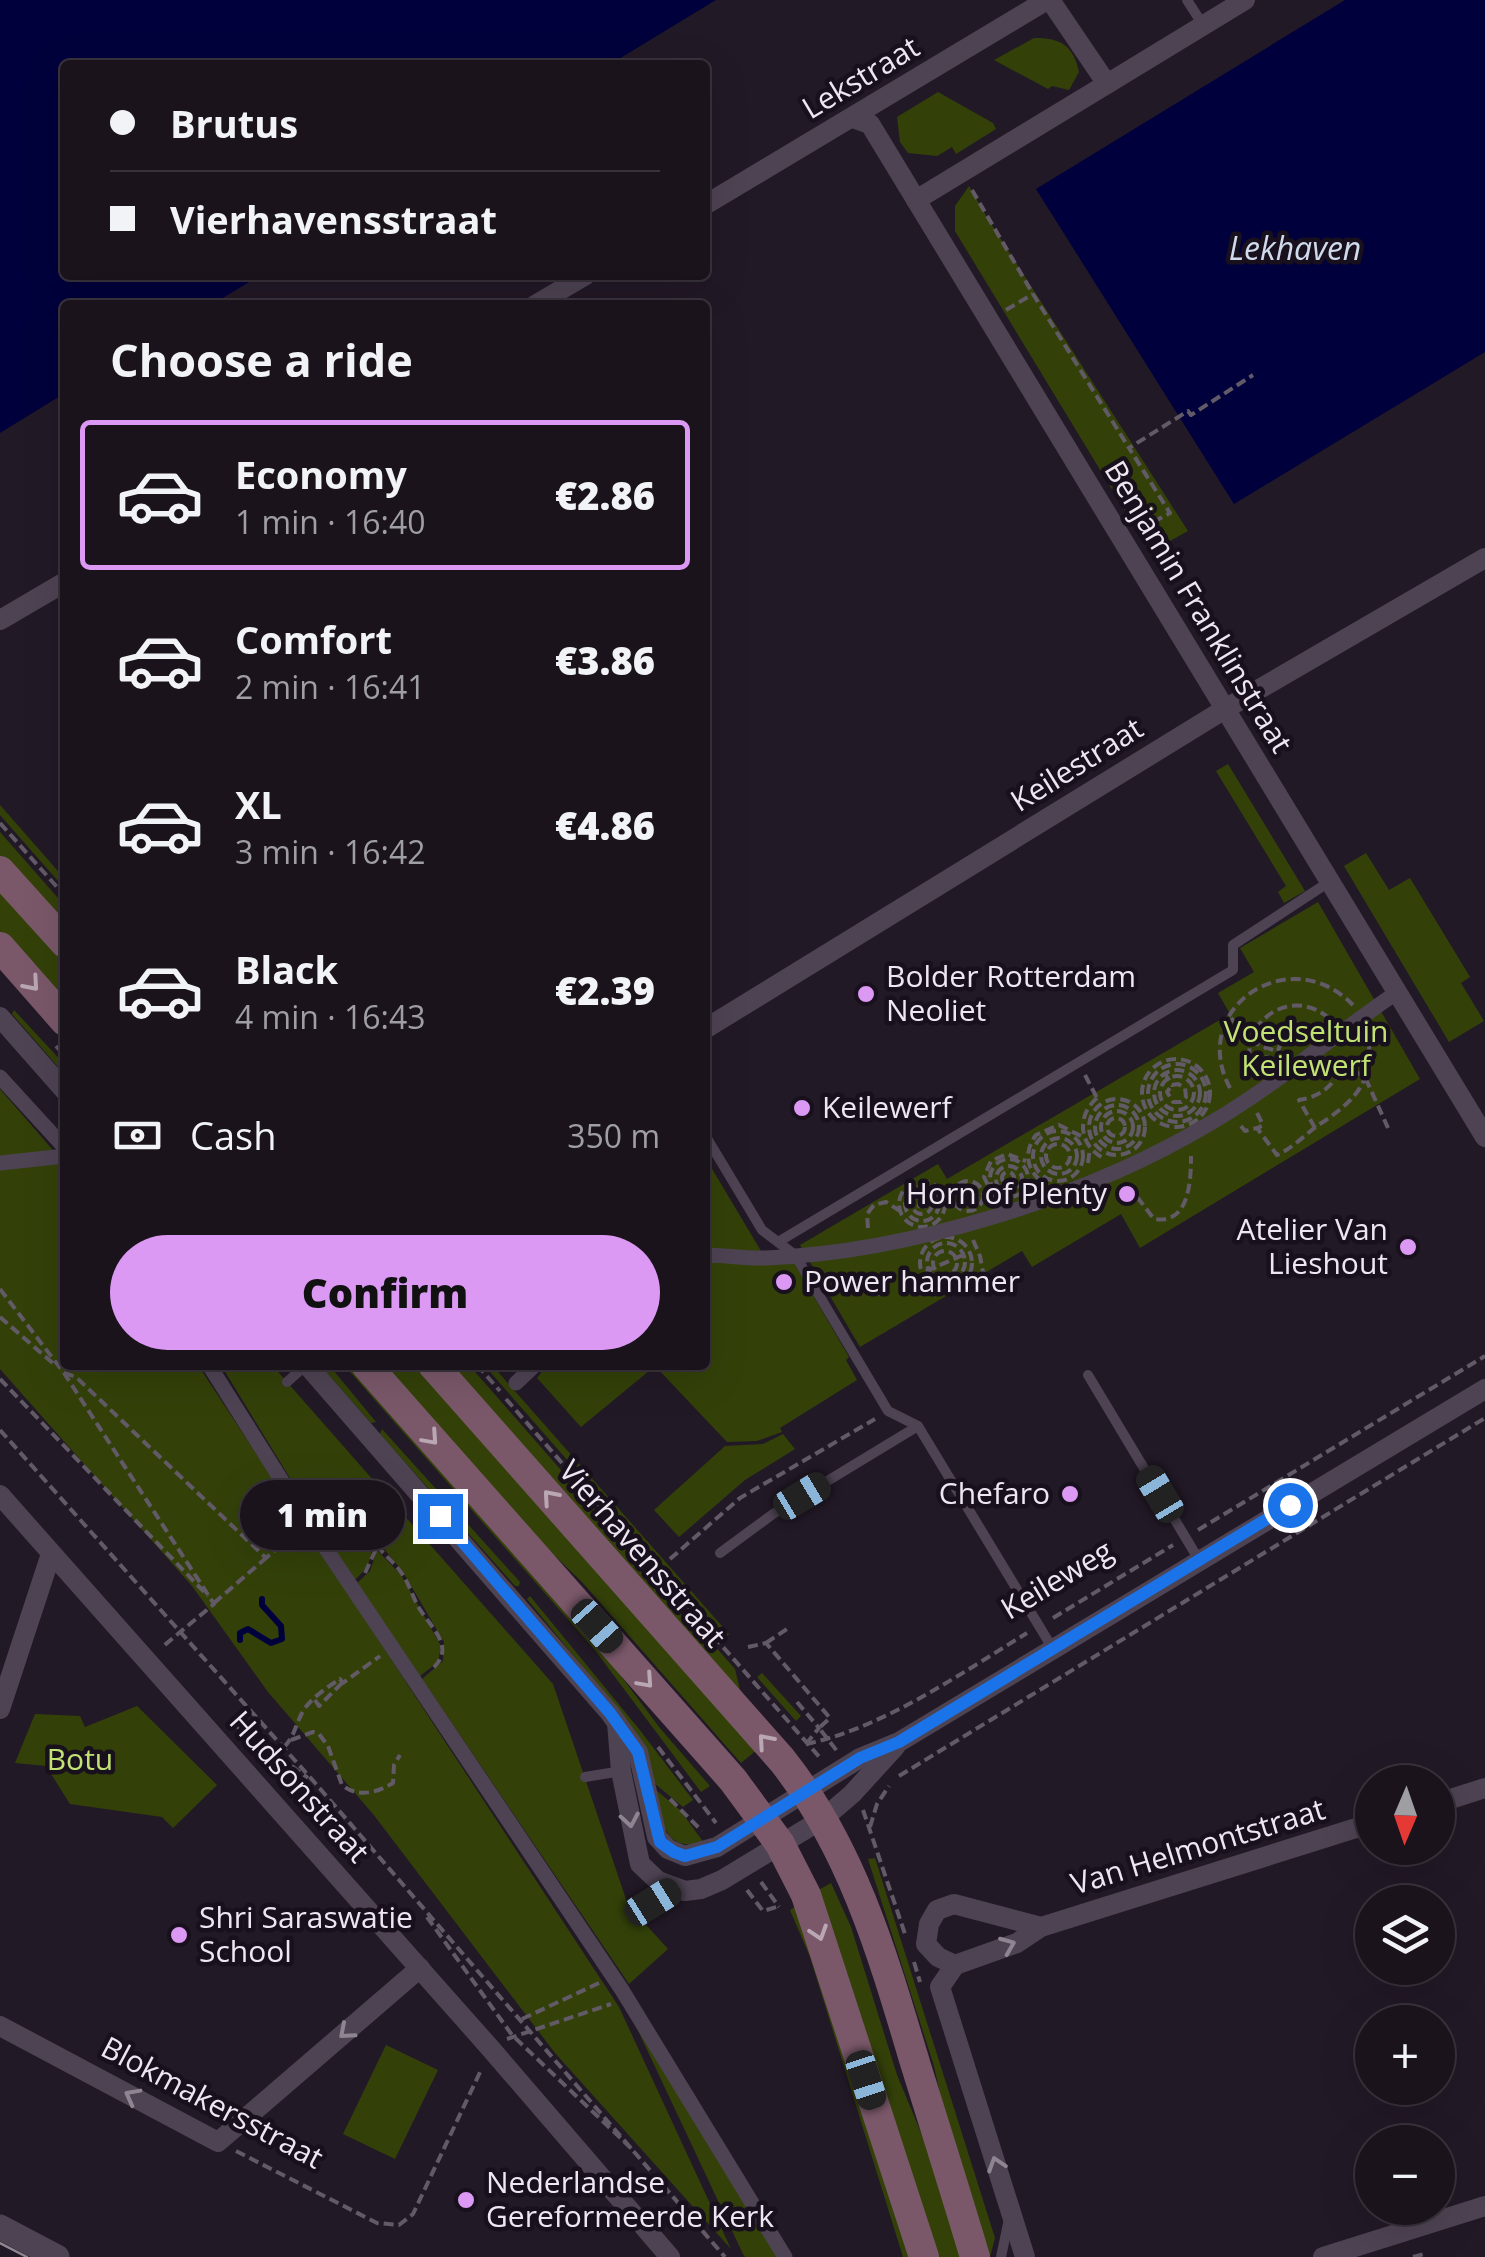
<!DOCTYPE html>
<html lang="en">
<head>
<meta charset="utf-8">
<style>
	body { margin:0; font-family:"Open Sans",sans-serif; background:#272029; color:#f1f3f6; height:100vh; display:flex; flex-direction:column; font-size:38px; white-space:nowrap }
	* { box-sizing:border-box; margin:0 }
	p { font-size:32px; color:#9f9ea3 }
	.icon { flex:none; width:55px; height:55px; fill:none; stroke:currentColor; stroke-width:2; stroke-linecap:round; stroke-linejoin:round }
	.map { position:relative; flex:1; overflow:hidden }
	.sheet { position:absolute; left:60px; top:300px; width:650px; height:1070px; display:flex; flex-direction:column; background:#1a131c; border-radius:10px; box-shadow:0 10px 40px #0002,0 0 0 2px #38323b }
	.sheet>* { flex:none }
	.top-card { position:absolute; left:60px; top:60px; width:650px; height:220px; border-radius:10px; box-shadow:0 10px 40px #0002,0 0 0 2px #38323b; display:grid; align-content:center; height:220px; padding:0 50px; background:#1a131c }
	.needle { width:65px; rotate:182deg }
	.buttons { position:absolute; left:1355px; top:1765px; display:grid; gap:20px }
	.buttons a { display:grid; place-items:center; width:100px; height:100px; border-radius:50%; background:#1a131c; box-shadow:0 10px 40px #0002,0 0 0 2px #38323b; font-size:50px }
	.end { position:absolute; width:45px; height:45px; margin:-22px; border:12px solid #1a73e8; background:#fff; box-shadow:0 0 0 5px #fff }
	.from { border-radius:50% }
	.bubble { position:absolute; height:70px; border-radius:35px; background:#1a131c; box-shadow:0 10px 40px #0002,0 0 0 2px #38323b; font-size:32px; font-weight:800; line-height:70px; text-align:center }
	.car { position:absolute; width:30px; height:60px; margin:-30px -15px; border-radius:12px; box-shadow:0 0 8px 2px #0007; background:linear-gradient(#222 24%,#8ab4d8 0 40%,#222 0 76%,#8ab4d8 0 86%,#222 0) }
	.top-card b { display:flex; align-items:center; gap:35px; height:95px; font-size:38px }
	.top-card b+b { border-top:2px solid #38323b }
	.top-card i { width:25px; height:25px; background:#f1f3f6 }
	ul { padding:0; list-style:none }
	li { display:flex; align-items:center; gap:30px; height:150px; margin:0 20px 15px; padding:0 30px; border:5px solid transparent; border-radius:10px }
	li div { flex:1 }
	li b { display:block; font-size:38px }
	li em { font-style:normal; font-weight:800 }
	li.selected { border-color:#dc99f4 }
	li>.icon { width:90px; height:90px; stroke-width:1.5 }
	h2 { padding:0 50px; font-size:45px; line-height:120px }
	.pay { display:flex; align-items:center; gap:25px; height:110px; padding:0 50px; font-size:38px }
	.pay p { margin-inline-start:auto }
	.cta { display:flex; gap:20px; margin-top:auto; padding:20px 50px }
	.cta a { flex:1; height:115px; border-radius:60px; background:#dc99f4; color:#111; font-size:40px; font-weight:800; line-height:115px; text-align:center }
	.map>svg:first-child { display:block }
</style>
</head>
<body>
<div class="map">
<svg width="1485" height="2257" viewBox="0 0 1485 2257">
	<rect width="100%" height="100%" fill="#221926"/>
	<g fill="#334109">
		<path d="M1034 38C1061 38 1073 45 1079 72L1069 90 1052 86 1048 89 994 60Z"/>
		<polygon points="938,92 993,123 996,129 956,154 952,147 937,156 908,153 900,142 897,117"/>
		<polygon points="969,186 988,219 1188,531 1150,552 955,231 955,206"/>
		<polygon points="1228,764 1305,891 1284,903 1278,892 1286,886 1216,771"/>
		<polygon points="0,805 65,879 65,889 0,815"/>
		<polygon points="0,832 65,906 65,930 0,856"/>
		<polygon points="1366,853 1389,890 1410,878 1470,977 1461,983 1484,1021 1449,1042 1344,866"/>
		<polygon points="0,887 65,961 65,1007 0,933"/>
		<polygon points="1318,902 1420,1079 1140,1248 1121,1214 1032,1267 1022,1251 860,1347 800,1245 938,1164 947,1179 1230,1014 1218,993 1254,972 1240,948"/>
		<polygon points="14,1010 65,1065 65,1075 12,1014"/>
		<polygon points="0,1089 65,1164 65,1365 198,1365 619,2007 731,2249 555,2053 373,1814 268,1692 192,1586 0,1369"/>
		<polygon points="705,1157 761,1251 705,1250"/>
		<polygon points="705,1261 793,1261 849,1357 846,1360 857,1380 780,1428 782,1432 757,1441 727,1442 655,1366 581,1427 537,1378 541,1373 539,1369 543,1365 705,1365"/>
		<polygon points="221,1365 272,1365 389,1498 379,1512 345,1506 310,1511"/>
		<polygon points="320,1365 329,1365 376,1422 371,1423"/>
		<polygon points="344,1365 352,1365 598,1645 659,1727 710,1786 701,1792 594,1649"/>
		<polygon points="379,1365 420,1365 758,1749 741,1763 582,1582 529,1531"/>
		<polygon points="447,1365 469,1365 735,1669 742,1698"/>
		<polygon points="484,1365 492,1365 729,1634 724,1639"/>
		<polygon points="382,1429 520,1582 519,1586 515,1586 380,1434"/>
		<polygon points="783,1434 795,1449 745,1480 679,1537 654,1510 725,1446 763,1444"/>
		<polygon points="395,1505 553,1684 628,1905 668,1949 629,1984 422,1679 443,1661 444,1642 403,1572 375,1538 378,1518"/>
		<path d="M339 1510 375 1515C363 1544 384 1553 355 1580L312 1515Z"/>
		<polygon points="377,1550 401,1575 441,1646 438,1662 420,1676 357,1583 370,1571"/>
		<polygon points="530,1596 639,1729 693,1800 683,1807 654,1783 624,1717 527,1599"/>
		<polygon points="762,1673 801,1716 796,1721 757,1677"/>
		<polygon points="137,1706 217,1785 173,1828 162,1817 70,1804 46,1766 15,1763 35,1714 80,1716 85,1727"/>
		<path d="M656 1790 680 1810 704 1843C663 1852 662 1821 656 1790Z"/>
		<polygon points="875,1858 995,2238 990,2257 985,2257 947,2126 934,2066 868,1859"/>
		<polygon points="831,1883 851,1927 897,2075 932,2159 964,2257 932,2257 815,1892"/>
		<polygon points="796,1906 911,2257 903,2257 810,1957 790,1910"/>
		<polygon points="626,2005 783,2257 745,2257 743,2254"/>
		<polygon points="386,2045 438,2070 395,2159 343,2134"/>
	</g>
	<g fill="#00003c">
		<polygon points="0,0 716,0 609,65 65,65 65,275 261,275 211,305 65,305 65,393 0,433"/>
		<polygon points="1345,0 1485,0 1485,352 1234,504 1036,189"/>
	</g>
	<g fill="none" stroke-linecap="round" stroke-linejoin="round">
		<polyline stroke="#00003c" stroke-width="6" points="240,1640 240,1633 248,1629 271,1643 282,1639 281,1626 262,1605 262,1599"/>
		<g stroke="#625a66" stroke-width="4" stroke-dasharray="10 5" stroke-linecap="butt">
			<polyline points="972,190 1033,294 1129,448"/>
			<polyline points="1006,310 1033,294"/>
			<polyline points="1140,529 1170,513 1129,448 1188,411 1191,415 1253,375"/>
			<polyline points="0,823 65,896"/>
			<polyline points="1231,1018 1249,1041 1278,1052"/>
			<polyline points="56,1046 65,1056"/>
			<polyline points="1278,1051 1281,1042 1290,1036 1305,1038"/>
			<circle cx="1176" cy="1093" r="34"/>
			<polyline points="1340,1063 1365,1077 1388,1128"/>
			<circle cx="1177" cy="1093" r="29"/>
			<polyline points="1268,1065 1266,1046 1278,1029 1297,1023 1315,1031"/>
			<circle cx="1177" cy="1093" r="23"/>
			<polyline points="1164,1072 1172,1085 1178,1084 1185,1088 1186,1097 1181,1102 1173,1102 1167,1092 1172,1085"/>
			<path d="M1253 1073C1234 1023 1292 983 1331 1020"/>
			<polyline points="1085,1075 1097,1098"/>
			<circle cx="1177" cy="1093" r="17"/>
			<path d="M1230 1088C1187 1008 1290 940 1353 1005"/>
			<path d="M1097 1098C1076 1116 1079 1145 1103 1158"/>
			<circle cx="1117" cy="1127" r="28"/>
			<circle cx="1117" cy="1127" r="22"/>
			<circle cx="1117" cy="1127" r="16"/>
			<polyline points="1257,1113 1263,1125 1258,1128"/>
			<circle cx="1116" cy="1127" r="9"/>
			<path d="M1241 1126 1245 1131 1257 1128 1277 1155C1295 1147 1307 1132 1323 1122 1358 1098 1374 1080 1368 1035"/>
			<path d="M1315 1128 1299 1100C1326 1096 1342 1078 1344 1051"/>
			<circle cx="1058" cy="1156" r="25"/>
			<circle cx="1059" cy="1156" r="18"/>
			<circle cx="1058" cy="1156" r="12"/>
			<circle cx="1009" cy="1178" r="19"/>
			<polyline points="1088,1163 1090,1148"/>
			<circle cx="1009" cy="1179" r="13"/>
			<circle cx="1008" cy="1178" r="6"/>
			<path d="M1040 1180C1026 1168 1024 1151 1036 1135L1059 1125 1083 1137"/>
			<circle cx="922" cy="1204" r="23"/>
			<circle cx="968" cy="1196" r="15"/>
			<path d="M1128 1185 1154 1219C1189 1225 1191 1182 1191 1156"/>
			<circle cx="922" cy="1204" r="17"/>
			<circle cx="968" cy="1196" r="9"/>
			<polygon points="970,1193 972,1196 968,1199 965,1194"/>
			<circle cx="922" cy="1204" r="10"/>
			<polyline points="994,1198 984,1177 991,1161 1007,1154 1026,1161"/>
			<polygon points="921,1200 926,1203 925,1207 919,1206"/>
			<polyline points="868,1228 867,1214 874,1205 886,1202 900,1211"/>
			<circle cx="946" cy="1263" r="26"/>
			<polyline points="973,1240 980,1256 985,1283"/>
			<circle cx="946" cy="1262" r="19"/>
			<circle cx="945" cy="1263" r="12"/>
			<polyline points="926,1271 963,1255"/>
			<circle cx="877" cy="1287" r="7"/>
			<polyline points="0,1289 64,1373 214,1604 161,1648"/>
			<polyline points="0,1317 56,1366"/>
			<polyline points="477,1365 500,1391"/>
			<polyline points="64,1373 76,1377 266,1558 296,1532"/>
			<polyline points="0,1379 208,1596"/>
			<polyline points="506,1399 822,1760"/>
			<polyline points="0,1430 316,1784 725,2257"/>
			<path d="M388 1506 375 1520 374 1540C380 1552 392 1560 400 1571 409 1582 412 1596 419 1608 432 1629 457 1648 431 1670"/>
			<polyline points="319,1511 346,1508 379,1515"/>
			<polyline points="1198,1530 1485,1356"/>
			<polyline points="670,1559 740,1498 875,1419"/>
			<polyline points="365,1573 377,1547"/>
			<polyline points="214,1603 266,1558"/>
			<polyline points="1053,1618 1173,1545"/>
			<polyline points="766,1643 787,1629"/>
			<polyline points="748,1647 766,1643 830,1718 819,1728 837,1751"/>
			<polyline points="315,1700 319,1706 342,1683"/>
			<polyline points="797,1702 819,1728 806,1744"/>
			<polyline points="231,1722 308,1778"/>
			<path d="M291 1740 313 1732 319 1734 328 1746 342 1785C358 1798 376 1793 393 1783L394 1765 400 1755"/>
			<path d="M806 1744C883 1728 960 1674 1027 1633"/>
			<path d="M284 1747C296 1735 296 1721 305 1708 313 1697 329 1686 340 1679L343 1683 380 1656"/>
			<polyline points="658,1747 716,1823"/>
			<polyline points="899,1776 1485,1418"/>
			<polyline points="670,1799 702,1831"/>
			<polyline points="863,1810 905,1934"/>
			<polyline points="870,1827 877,1804 889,1786"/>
			<polyline points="761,1882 779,1907"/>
			<polyline points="747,1890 763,1911 780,1906"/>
			<polyline points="427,1917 512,2035 632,2149"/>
			<polyline points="914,1962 920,1982"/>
			<polyline points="522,2019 599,1983"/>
			<polyline points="507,2039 611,2004"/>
			<polyline points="236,2151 377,2223 399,2225 413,2214 482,2068"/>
			<polyline points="1413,2257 1424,2254 1425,2257"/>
		</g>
		<g stroke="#4e4353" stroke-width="10">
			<polyline points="1187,0 1203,25"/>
			<polyline points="705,1135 762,1230 795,1255 888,1411 918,1426"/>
			<polyline points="778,1242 1233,970 1233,945 1329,882"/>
			<polyline points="1088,1375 1199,1560"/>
			<polyline points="287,1382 306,1365"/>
			<polyline points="720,1553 773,1514 918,1426 1053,1649"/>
			<polyline points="585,1777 622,1771"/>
			<polyline points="639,1915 674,1889"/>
			<polyline points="1001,2257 1009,2219"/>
		</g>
		<g stroke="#4e4353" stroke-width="15">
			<polyline points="0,1077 65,1148"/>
			<polyline points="0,1163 65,1156"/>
			<path d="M705 1255C725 1255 746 1259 766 1258 909 1252 1085 1198 1209 1124 1274 1086 1333 1036 1396 993"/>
			<polyline points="209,1365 304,1516 622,1990 785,2257"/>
			<polyline points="516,1383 535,1365"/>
		</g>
		<g stroke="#4e4353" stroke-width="20">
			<polyline points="1050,0 1107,84 1245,0"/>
			<polyline points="853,118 870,124 1485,1137"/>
			<polyline points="916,200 1107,84"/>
			<polyline points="705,205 1047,0"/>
			<polyline points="535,305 586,275"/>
			<polyline points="0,620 65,582"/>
			<polyline points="0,1017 65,1091"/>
			<polyline points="705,1029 1225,709 1485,558"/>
			<polyline points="307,1365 610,1713 638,1752 657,1837 668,1849 685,1856 717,1847 860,1758 899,1742 1485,1389"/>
			<polyline points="0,1495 491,2049 670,2257"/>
			<polyline points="0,1709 51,1554"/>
			<polyline points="617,1723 621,1771 640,1864 658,1881 685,1891 701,1889 722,1880 824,1818 852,1794 895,1747"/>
			<polyline points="1438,1803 1485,1788"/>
			<polyline points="1041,1927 954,1904 937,1910 929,1924 926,1944 938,1957 955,1965 1017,1943 1041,1927 1372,1823"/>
			<polyline points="955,1965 940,1987 1025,2257"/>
			<polyline points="0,2026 218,2142 420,1968"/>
			<polyline points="1323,2257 1485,2206"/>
		</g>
		<polyline stroke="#4e4353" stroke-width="25" points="0,2227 57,2257"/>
		<g stroke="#7a586a" stroke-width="30">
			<polyline points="0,871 65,943"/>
			<polyline points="0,947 65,1021"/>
			<polyline points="366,1365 733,1780 780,1844 806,1895 924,2257"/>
			<path d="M433 1365 782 1760C853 1849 884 1959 916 2066 936 2130 956 2193 975 2257"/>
		</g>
		<polyline stroke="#8e8691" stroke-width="2.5" points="0,2243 27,2257"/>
	</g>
	<defs><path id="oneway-chevron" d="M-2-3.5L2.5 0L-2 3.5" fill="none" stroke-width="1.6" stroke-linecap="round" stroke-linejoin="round" transform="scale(2.5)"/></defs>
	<g stroke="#baa7b4">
		<use href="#oneway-chevron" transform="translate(32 984) rotate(49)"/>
		<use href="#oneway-chevron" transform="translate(431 1438) rotate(48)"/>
		<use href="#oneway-chevron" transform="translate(550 1497) rotate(-131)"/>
		<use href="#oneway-chevron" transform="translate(646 1681) rotate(48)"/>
		<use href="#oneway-chevron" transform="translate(765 1741) rotate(-131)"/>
		<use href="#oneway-chevron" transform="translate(819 1933) rotate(72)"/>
	</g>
	<g stroke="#8e8592">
		<use href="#oneway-chevron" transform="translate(630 1820) rotate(80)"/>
		<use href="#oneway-chevron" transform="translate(1008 1945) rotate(-22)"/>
		<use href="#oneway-chevron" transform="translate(346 2032) rotate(139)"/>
		<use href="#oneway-chevron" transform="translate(132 2096) rotate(-152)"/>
		<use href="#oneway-chevron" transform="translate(996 2164) rotate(-108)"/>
	</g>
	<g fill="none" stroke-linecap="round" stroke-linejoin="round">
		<polyline stroke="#1a73e8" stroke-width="12" points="440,1516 610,1713 638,1752 660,1842 674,1852 685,1856 717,1847 860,1758 899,1742 1290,1505"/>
	</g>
	<g fill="#dc99f4" stroke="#19101d" stroke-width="4">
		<circle cx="866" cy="994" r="10"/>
		<circle cx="802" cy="1108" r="10"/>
		<circle cx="1127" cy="1194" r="10"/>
		<circle cx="1408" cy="1247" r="10"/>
		<circle cx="784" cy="1282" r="10"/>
		<circle cx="1070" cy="1494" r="10"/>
		<circle cx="179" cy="1935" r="10"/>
		<circle cx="466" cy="2200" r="10"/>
	</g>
	<g text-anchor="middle" stroke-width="9" stroke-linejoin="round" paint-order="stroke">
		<g font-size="30" fill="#eee7f1" stroke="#19101d">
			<text transform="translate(861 78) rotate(-31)" y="10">Lekstraat</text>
			<text transform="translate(1198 607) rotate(59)" y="10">Benjamin Franklinstraat</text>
			<text transform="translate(1077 765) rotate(-32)" y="10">Keilestraat</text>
			<text transform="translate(642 1554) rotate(49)" y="10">Vierhavensstraat</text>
			<text transform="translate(1057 1580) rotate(-31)" y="10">Keileweg</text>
			<text transform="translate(299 1787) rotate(48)" y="10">Hudsonstraat</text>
			<text transform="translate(1198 1847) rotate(-17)" y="10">Van Helmontstraat</text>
			<text transform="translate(212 2103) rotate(28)" y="10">Blokmakersstraat</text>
		</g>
		<g font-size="30" fill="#eee7f1" stroke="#19101d" text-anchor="start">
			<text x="886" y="987">Bolder Rotterdam<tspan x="886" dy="34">Neoliet</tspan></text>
			<text x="822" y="1118">Keilewerf</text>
			<text x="1107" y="1204" text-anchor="end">Horn of Plenty</text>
			<text x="1388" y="1240" text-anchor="end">Atelier Van<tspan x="1388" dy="34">Lieshout</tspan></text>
			<text x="804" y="1292">Power hammer</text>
			<text x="1050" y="1504" text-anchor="end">Chefaro</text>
			<text x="199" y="1928">Shri Saraswatie<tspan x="199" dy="34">School</tspan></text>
			<text x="486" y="2193">Nederlandse<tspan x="486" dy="34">Gereformeerde Kerk</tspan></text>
		</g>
		<g font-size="30" fill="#c2e374" stroke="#19101d">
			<text x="1306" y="1042">Voedseltuin<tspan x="1306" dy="34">Keilewerf</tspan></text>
			<text x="80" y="1770">Botu</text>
		</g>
		<g font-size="32" font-style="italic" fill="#cfdaed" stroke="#19101d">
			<text x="1295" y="260">Lekhaven</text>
		</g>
	</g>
</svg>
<div class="buttons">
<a><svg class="needle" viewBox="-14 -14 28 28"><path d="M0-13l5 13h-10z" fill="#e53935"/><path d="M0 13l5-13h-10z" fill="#9f9ea3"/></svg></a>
<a><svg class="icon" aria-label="layers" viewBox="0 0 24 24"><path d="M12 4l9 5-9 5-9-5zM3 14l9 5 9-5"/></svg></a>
<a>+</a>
<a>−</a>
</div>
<i class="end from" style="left:1290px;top:1505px"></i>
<i class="end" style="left:440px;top:1516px"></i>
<div class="bubble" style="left:240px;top:1480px;width:165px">1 min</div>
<i class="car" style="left:1160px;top:1494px;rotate:329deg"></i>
<i class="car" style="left:802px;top:1496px;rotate:59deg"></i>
<i class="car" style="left:597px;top:1626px;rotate:138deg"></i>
<i class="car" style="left:653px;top:1902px;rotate:58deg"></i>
<i class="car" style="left:866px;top:2080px;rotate:162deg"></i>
<div class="top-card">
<b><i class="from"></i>Brutus</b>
<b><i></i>Vierhavensstraat</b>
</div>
<section class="sheet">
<h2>Choose a ride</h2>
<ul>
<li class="selected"><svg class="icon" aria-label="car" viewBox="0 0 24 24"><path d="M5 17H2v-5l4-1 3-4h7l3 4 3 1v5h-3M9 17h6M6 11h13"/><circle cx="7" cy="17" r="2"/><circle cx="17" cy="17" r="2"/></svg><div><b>Economy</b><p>1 min · 16:40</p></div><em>€2.86</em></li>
<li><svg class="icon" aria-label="car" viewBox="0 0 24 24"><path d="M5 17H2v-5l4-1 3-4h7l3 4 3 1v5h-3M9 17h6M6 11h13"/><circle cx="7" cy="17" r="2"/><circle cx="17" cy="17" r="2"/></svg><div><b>Comfort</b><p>2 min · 16:41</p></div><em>€3.86</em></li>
<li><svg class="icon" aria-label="car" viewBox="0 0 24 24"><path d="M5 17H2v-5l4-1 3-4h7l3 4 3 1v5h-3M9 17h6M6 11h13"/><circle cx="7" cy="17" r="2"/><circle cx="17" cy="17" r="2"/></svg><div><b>XL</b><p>3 min · 16:42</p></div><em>€4.86</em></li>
<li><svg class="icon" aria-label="car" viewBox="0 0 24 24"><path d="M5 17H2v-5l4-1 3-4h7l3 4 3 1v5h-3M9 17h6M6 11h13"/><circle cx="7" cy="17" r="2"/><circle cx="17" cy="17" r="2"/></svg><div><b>Black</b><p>4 min · 16:43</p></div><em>€2.39</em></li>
</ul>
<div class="pay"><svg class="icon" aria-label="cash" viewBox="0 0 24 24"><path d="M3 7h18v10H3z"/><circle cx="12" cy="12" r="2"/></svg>Cash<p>350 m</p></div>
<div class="cta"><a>Confirm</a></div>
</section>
</div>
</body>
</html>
